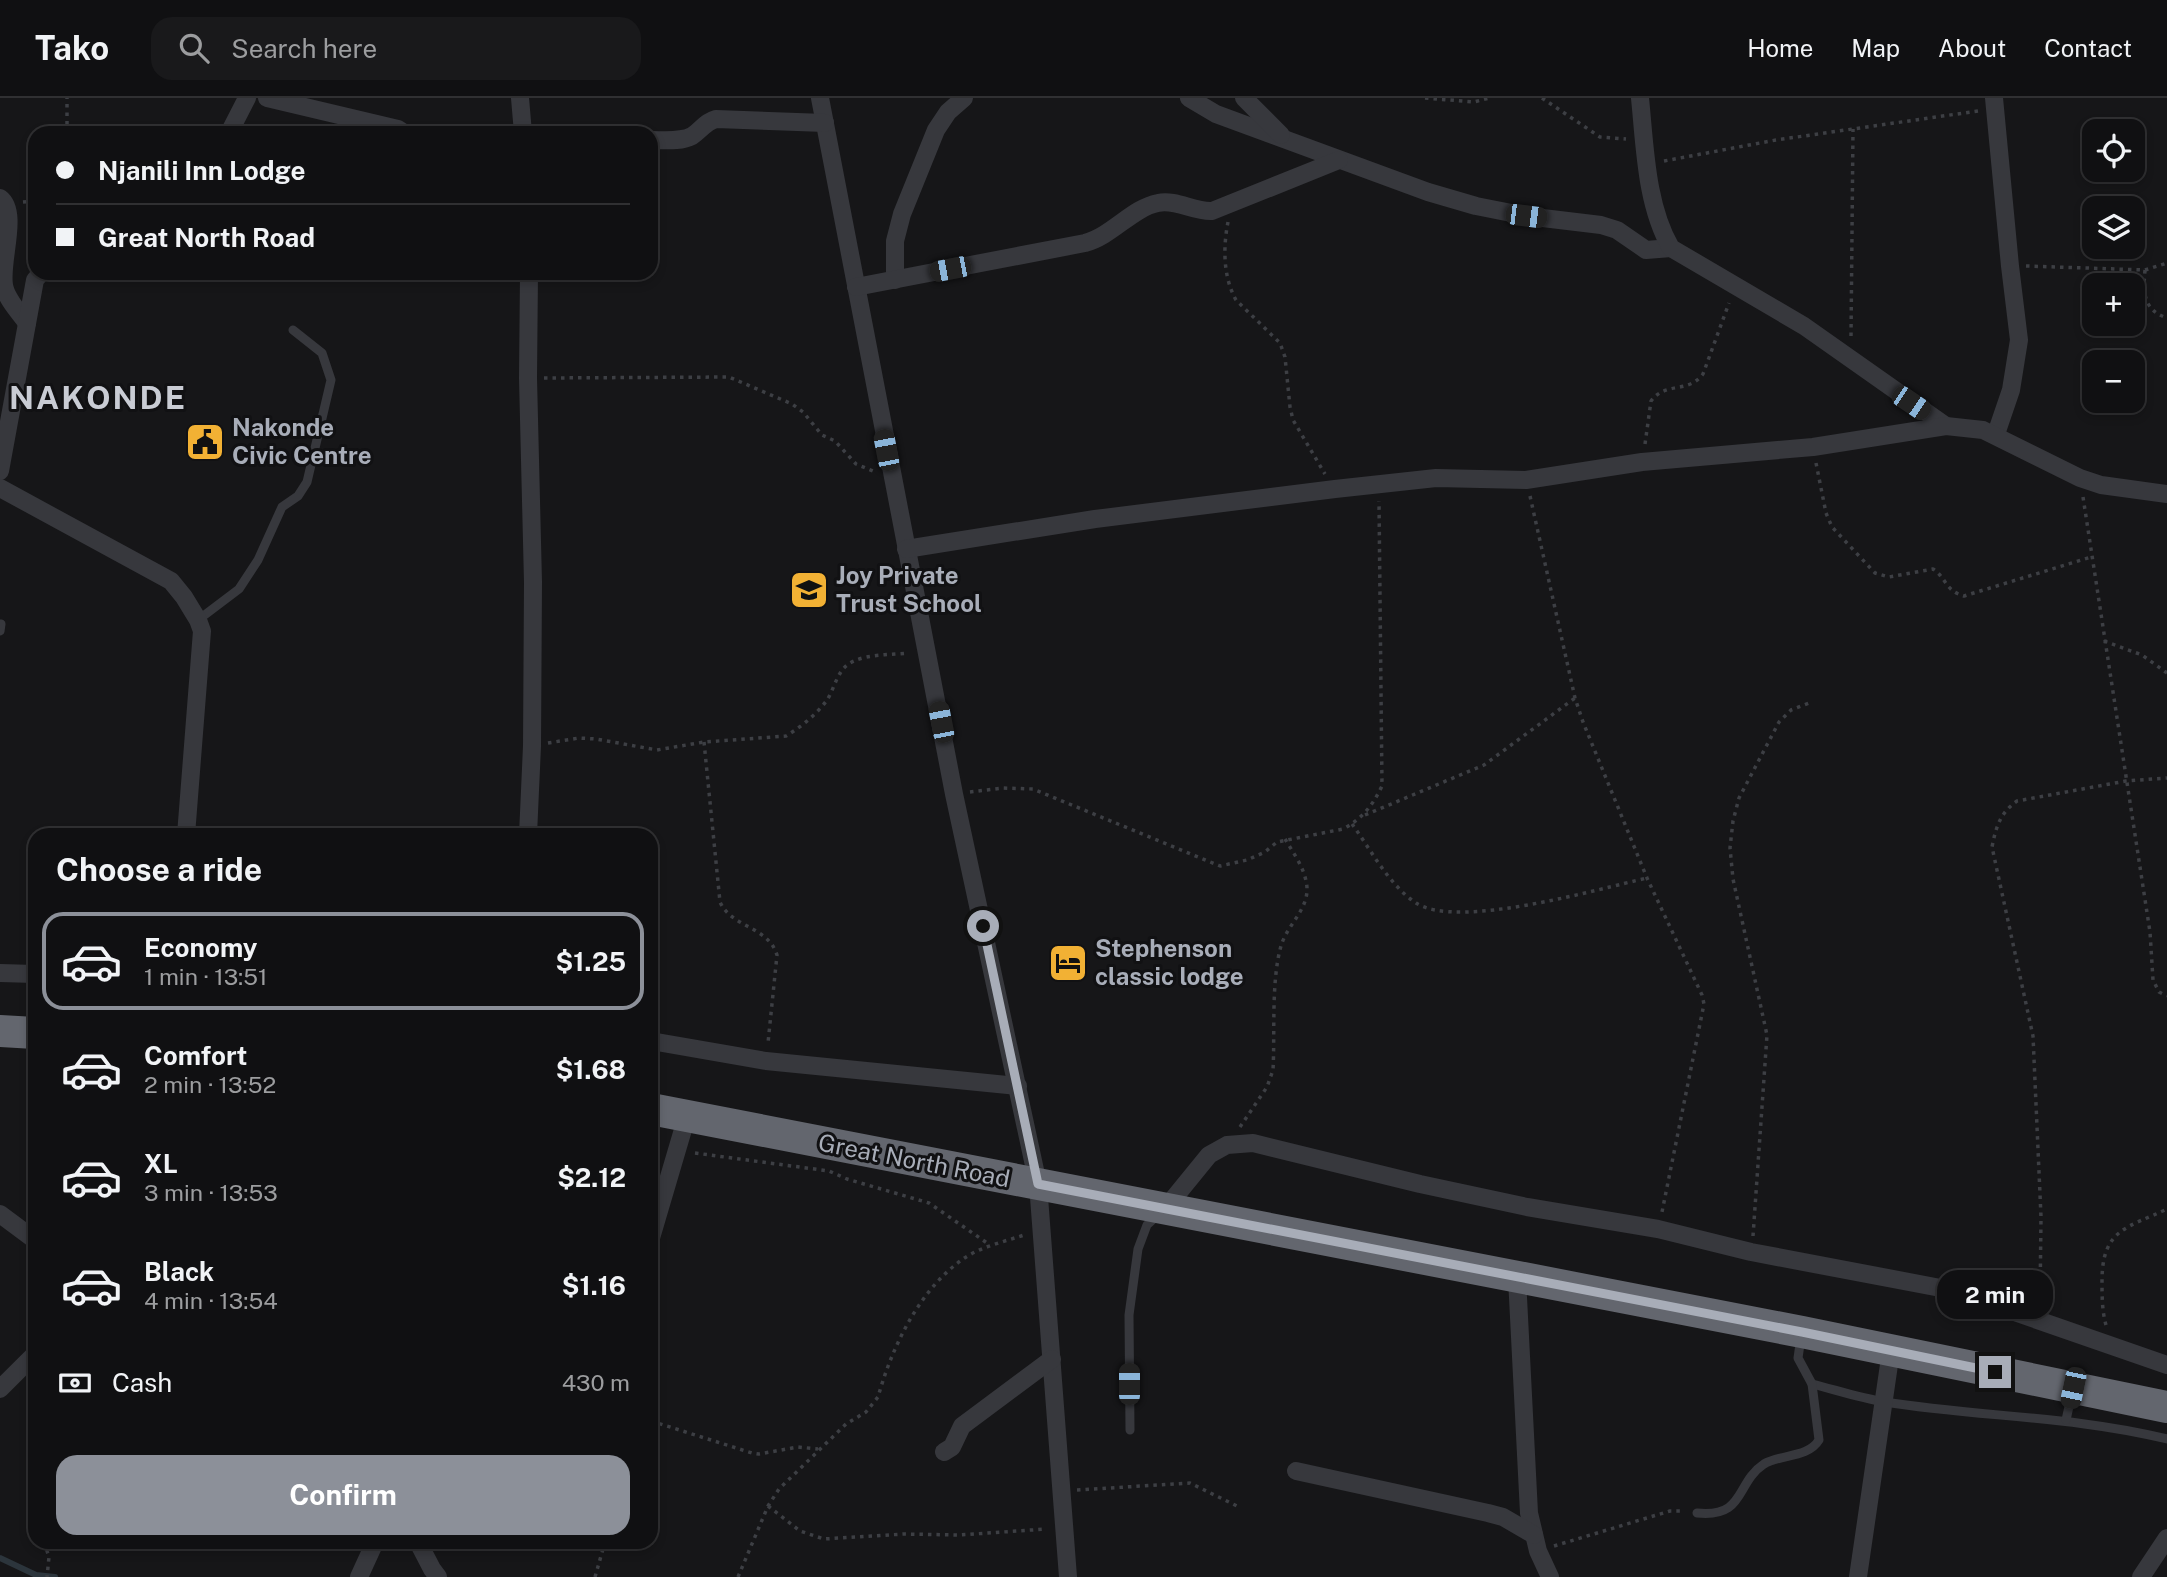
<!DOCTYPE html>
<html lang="en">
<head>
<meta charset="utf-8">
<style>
	body { margin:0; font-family:"Public Sans",sans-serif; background:#19191b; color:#f1f3f6; height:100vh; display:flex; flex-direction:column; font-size:26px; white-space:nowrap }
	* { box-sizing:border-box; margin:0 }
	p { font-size:23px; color:#9c9d9f }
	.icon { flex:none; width:38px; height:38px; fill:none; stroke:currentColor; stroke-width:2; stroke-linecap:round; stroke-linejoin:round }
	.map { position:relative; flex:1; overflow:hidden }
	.sheet { position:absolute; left:28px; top:730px; width:630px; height:721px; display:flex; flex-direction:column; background:#101012; border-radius:21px; box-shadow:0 4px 10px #0003,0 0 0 2px #303032 }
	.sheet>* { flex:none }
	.banner { position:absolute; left:28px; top:28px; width:630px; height:154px; border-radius:21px; box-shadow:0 4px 10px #0003,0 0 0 2px #303032; display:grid; align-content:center; height:154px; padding:0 28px; background:#101012 }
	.tools { position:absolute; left:2082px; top:21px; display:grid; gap:14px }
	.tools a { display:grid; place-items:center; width:63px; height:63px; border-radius:14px; background:#101012; box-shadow:0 4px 10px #0003,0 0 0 2px #303032; font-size:35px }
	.end { position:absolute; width:32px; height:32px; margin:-16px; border:9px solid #a8adb8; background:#111; box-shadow:0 0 0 4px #111 }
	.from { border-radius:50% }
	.bubble { position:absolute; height:49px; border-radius:21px; background:#101012; box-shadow:0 4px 10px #0003,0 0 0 2px #303032; font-size:23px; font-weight:700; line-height:49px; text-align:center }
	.car { position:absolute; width:21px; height:42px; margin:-21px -10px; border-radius:9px; box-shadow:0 0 5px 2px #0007; background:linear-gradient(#222 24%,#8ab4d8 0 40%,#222 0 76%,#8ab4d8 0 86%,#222 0) }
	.banner b { display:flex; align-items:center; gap:24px; height:66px; font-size:26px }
	.banner b+b { border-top:2px solid #303032 }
	.banner i { width:18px; height:18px; background:#f1f3f6 }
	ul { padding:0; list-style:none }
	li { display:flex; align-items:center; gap:21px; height:98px; margin:0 14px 10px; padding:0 14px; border:4px solid transparent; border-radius:21px }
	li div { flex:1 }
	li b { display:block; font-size:26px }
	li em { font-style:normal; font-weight:700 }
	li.active { border-color:#8c9099 }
	li>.icon { width:63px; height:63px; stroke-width:1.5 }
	h2 { padding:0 28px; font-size:32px; line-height:84px }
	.pay { display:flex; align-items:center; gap:18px; height:77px; padding:0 28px; font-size:26px }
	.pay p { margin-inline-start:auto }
	.action { display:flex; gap:14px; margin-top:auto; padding:14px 28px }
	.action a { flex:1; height:80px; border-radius:21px; background:#8c9099; color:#fff; font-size:28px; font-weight:700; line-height:80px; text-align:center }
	header { display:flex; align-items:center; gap:42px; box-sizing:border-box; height:98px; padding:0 35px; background:#101012; border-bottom:2px solid #303032 }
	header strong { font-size:33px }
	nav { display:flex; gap:38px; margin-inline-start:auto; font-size:24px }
	.search { width:490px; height:63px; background:#19191b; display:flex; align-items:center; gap:18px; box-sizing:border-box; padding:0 24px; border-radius:21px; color:#9c9d9f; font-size:26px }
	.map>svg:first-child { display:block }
</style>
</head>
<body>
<header>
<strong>Tako</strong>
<div class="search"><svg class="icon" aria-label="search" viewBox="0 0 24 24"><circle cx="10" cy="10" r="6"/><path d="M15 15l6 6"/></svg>Search here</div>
<nav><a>Home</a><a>Map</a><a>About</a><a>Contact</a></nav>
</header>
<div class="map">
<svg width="2167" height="1479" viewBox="0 0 2167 1479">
	<rect width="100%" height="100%" fill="#161618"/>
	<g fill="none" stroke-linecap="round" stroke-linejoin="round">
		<polyline stroke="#2c353c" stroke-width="6" points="0,1460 36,1477 55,1479"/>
		<g stroke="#3d3f44" stroke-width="3.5" stroke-dasharray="3.5 5" stroke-linecap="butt">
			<polyline points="1425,0 1474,4 1489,0"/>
			<polyline points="1542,0 1600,39 1626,41"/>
			<polyline points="67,35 67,0"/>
			<polyline points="1664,63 1776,42 1978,13"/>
			<polyline points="23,104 35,103"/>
			<path d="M1228 124C1223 149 1223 179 1236 202L1280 245 1285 259 1290 309 1293 322 1325 376"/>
			<polyline points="2026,168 2145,172 2167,165"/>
			<path d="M2145 172C2143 194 2143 212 2167 220"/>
			<polyline points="1851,238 1853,31"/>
			<polyline points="544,280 729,279 792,306 803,314 822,337 835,343 856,366 873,373"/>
			<path d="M1645 346 1651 303C1666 283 1688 296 1703 276L1729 205"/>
			<path d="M1816 365 1826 415 1832 429 1875 475 1889 479 1933 471C1946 479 1945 493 1964 498L2091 459"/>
			<polyline points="1530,398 1575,600 1583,624 1647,780 1702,897 1704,906 1662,1114"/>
			<polyline points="2083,399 2150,834 2153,882 2159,894 2167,898"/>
			<polyline points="2104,543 2142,557 2167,575"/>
			<path d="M704 644 720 804C732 830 768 828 777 857L768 945"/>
			<path d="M548 645 579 640 596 641 657 652 704 644 786 638C801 629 817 616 827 602 836 588 837 570 854 563 869 556 891 557 908 555"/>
			<path d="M970 694 1003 690 1033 691 1220 768 1247 762 1265 754 1277 744 1343 731C1362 721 1373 707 1382 688L1379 403"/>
			<polyline points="1365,717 1484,667 1575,600"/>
			<path d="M1352 726C1371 752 1389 787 1416 805 1458 832 1598 791 1647 780"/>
			<path d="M1240 1029 1267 989 1273 972C1275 935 1271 883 1281 848 1287 827 1308 812 1307 790 1306 772 1294 756 1285 741"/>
			<polyline points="695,1055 829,1073 847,1081 929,1105 990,1147"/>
			<polyline points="1753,1138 1767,937 1733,781 1730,750 1733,723 1739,700 1779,624 1791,612 1812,604"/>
			<path d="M2040 1203 2041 1119 2033 938 1992 749C1996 729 2000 715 2017 703L2126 683 2167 680"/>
			<path d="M2106 1227C2102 1213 2102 1198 2102 1183 2102 1131 2127 1130 2167 1111"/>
			<polyline points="651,1323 752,1355 759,1356 798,1349 818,1351"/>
			<polyline points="35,1380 35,1424"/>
			<polyline points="1077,1392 1190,1385 1239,1409"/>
			<polyline points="768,1408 800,1433 824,1441 904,1436 959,1437 1046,1431"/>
			<polyline points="44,1444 49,1459 47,1479"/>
			<polyline points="1554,1448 1670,1413 1684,1413"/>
			<polyline points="595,1479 605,1444"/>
			<path d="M738 1479 768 1408 779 1391 846 1326 866 1314 878 1299C892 1249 919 1192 963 1161 980 1149 1003 1144 1024 1137"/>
		</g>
		<g stroke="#37383d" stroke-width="9">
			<polyline points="198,522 239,491 258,462 282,409 298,398 307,384 331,282 322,255 293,232"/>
			<polyline points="0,533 1,526"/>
			<path d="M1812 1286C1836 1292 1860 1300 1885 1304 1979 1319 2074 1318 2167 1341"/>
			<polyline points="2066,1322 2072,1295"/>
			<polyline points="1130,1332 1129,1217 1138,1151 1147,1127 1158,1117"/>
			<path d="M1697 1415C1746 1420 1735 1385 1764 1366 1781 1356 1808 1360 1819 1342L1812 1286 1798 1260 1801 1239"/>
		</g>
		<g stroke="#37383d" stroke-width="18">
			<polyline points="267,0 398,31 404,35"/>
			<polyline points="520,0 523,35"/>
			<polyline points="820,0 954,696 1038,1086 1068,1479"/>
			<polyline points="1189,0 1216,16 1428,94 1476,108 1526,118 1601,127 1617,132 1646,152 1671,150"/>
			<polyline points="1244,0 1281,37"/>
			<path d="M1640 0C1645 49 1646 107 1671 150L1804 228 1946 328"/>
			<polyline points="1994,0 2010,168 2019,242 2011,292 1996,336"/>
			<polyline points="229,35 247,0"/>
			<path d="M651 42C664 42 681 44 692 38 701 32 705 24 716 21L825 25"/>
			<path d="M0 100C19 114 0 163 4 187 6 201 19 214 27 225"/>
			<polyline points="895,182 895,143 902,116 936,32 948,14 964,0"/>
			<path d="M856 189 1085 145C1112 138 1132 110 1158 105 1176 101 1194 114 1212 113L1339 62"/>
			<polyline points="0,373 35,182 41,175"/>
			<polyline points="0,390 171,483 184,499 198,522 202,533 186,737"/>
			<polyline points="906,451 1095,421 1335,391 1436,380 1526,382 1642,364 1813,349 1946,328 1983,332 2080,380 2101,387 2167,396"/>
			<polyline points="528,737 532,648 533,484 528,280 529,175"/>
			<polyline points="0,875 35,876"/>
			<polyline points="651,943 766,963 1018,988"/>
			<polyline points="1165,1111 1209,1057 1227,1047 1253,1045 1420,1086 1527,1109 1658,1131 1751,1154 1951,1192 2167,1267"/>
			<polyline points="0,1116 35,1142"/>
			<polyline points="651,1140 687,1018"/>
			<polyline points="1517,1180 1529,1415 1538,1453 1550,1479"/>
			<polyline points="0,1291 35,1256"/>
			<polyline points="944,1354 952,1349 962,1328 1052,1261"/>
			<polyline points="1296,1373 1488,1415 1503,1419 1534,1437"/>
			<polyline points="418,1444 432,1471 438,1479"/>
			<polyline points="359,1479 375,1444"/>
			<polyline points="1858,1479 1891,1253"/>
			<polyline points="2141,1479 2167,1440"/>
		</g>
		<g stroke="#63666e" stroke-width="32">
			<polyline points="0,933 35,935"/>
			<polyline points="651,1011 1802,1234 2167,1309"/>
		</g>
	</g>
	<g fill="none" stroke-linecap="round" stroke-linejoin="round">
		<polyline stroke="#a8adb8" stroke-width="9" points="983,828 1038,1086 1802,1234 1995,1274"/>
	</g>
	<defs>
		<symbol id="civic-square" viewBox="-11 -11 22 22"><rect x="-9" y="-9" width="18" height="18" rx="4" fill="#f2b134" stroke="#111113"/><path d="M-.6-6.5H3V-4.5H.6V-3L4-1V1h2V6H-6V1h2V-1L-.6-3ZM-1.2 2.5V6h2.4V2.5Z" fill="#111"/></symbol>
		<symbol id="school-square" viewBox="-11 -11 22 22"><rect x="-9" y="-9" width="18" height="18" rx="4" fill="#f2b134" stroke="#111113"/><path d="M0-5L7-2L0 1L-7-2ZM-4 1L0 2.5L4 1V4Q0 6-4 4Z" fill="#111"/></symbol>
		<symbol id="hotel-square" viewBox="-11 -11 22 22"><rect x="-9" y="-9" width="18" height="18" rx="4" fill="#f2b134" stroke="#111113"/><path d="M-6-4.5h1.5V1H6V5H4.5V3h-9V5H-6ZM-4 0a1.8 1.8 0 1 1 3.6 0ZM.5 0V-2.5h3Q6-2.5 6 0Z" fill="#111"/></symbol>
	</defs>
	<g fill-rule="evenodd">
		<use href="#civic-square" x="183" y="322" width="44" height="44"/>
		<use href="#school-square" x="787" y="470" width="44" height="44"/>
		<use href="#hotel-square" x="1046" y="843" width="44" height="44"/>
	</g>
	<g text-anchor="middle" stroke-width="6" stroke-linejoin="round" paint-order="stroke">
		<g font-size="24" font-weight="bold" fill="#a8adb8" stroke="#111113" text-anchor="start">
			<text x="232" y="338">Nakonde<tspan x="232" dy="28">Civic Centre</tspan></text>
			<text x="836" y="486">Joy Private<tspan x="836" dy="28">Trust School</tspan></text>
			<text x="1095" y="859">Stephenson<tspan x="1095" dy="28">classic lodge</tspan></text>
		</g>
		<g font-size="24" fill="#a8adb8" stroke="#111113">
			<text transform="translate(914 1063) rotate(11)" y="8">Great North Road</text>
		</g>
		<g font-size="32" font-weight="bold" letter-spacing="2" fill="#c9ccd4" stroke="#111113">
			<text x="98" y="311">NAKONDE</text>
		</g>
	</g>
</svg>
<div class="tools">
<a><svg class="icon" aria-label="locate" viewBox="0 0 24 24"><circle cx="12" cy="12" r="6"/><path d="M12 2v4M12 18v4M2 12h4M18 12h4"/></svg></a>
<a><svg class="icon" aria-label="layers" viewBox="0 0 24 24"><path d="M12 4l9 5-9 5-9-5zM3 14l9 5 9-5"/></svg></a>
<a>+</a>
<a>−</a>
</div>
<i class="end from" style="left:983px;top:828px"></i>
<i class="end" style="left:1995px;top:1274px"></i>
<div class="bubble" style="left:1937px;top:1172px;width:116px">2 min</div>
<i class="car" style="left:1526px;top:118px;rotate:97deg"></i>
<i class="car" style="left:950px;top:171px;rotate:259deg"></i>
<i class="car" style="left:1911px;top:305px;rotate:124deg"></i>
<i class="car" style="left:886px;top:352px;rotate:349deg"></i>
<i class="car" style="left:941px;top:624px;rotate:349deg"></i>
<i class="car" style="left:1129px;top:1286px;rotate:0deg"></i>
<i class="car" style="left:2073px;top:1290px;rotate:192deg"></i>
<div class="banner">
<b><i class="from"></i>Njanili Inn Lodge</b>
<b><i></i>Great North Road</b>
</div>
<section class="sheet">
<h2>Choose a ride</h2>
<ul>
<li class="active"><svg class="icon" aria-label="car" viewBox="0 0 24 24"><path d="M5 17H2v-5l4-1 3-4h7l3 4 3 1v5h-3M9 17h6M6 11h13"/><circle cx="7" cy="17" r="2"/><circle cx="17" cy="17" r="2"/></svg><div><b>Economy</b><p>1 min · 13:51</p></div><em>$1.25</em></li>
<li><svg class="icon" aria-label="car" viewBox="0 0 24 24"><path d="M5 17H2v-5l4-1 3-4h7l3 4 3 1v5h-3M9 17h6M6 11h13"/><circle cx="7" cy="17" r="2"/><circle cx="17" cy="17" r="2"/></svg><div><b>Comfort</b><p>2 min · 13:52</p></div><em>$1.68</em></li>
<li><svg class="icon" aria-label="car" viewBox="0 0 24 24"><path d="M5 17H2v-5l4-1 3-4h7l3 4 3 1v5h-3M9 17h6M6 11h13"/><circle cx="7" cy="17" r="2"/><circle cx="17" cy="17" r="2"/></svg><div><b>XL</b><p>3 min · 13:53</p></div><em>$2.12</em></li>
<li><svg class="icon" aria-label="car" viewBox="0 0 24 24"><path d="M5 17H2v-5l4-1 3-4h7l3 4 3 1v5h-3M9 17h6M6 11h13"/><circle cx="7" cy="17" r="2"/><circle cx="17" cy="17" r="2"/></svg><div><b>Black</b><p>4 min · 13:54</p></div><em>$1.16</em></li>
</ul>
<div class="pay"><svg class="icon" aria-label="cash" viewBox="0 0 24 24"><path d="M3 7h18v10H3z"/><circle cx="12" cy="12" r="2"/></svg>Cash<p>430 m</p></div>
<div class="action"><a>Confirm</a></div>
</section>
</div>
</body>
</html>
